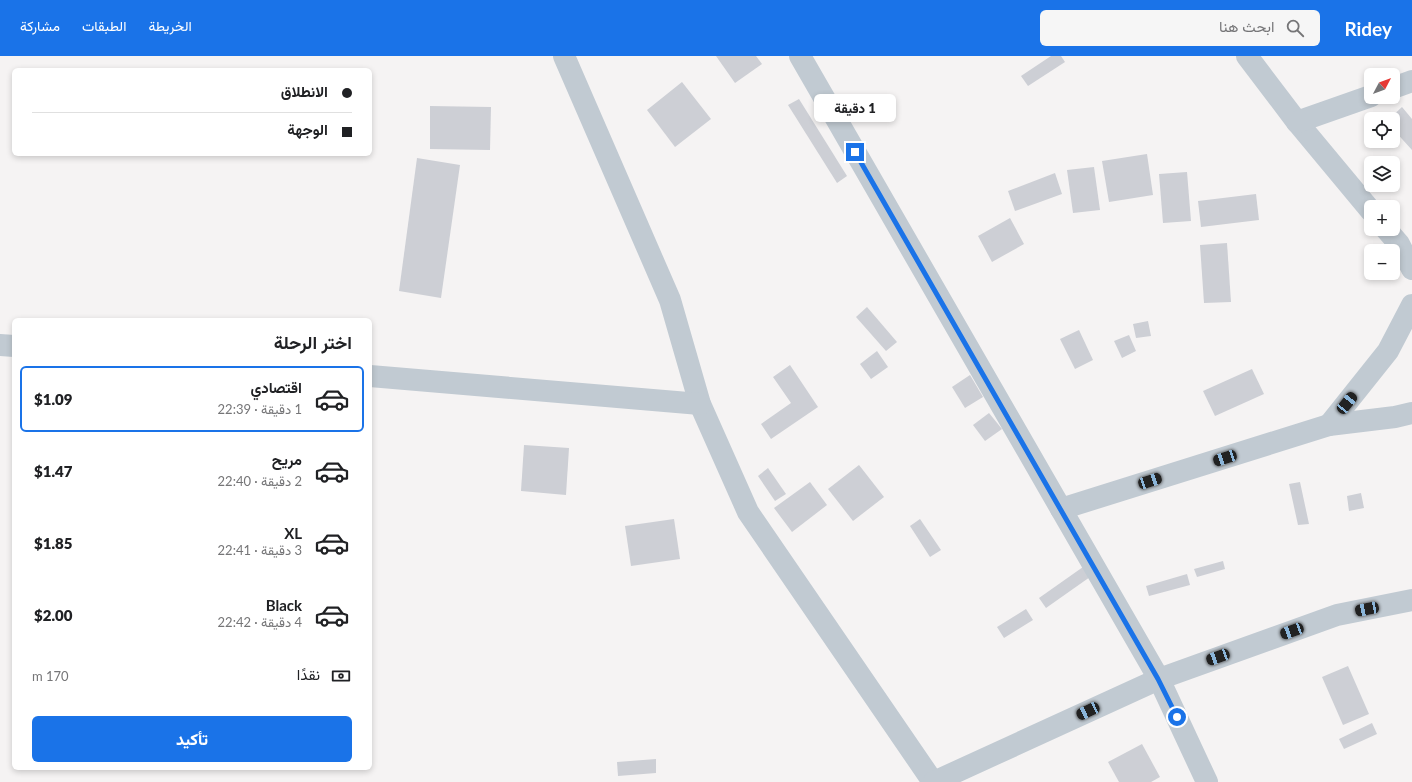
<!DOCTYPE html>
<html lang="ar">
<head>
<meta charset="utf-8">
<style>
	body { margin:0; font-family:Lato,Vazirmatn,sans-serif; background:#f6f6f6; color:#202124; direction:rtl; height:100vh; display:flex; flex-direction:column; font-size:15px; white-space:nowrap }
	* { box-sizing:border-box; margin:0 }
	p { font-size:13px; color:#757577 }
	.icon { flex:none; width:22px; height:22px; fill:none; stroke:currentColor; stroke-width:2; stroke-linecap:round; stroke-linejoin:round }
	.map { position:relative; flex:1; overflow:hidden; direction:ltr }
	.drawer { position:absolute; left:12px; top:262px; width:360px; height:452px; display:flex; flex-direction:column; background:#fff; border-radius:6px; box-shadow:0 2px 6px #0003; direction:rtl }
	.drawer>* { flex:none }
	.hud { position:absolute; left:12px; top:12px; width:360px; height:88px; border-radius:6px; box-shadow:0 2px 6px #0003; direction:rtl; display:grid; align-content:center; height:88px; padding:0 20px; background:#fff }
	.needle { width:26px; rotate:49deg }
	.controls { position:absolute; left:1364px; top:12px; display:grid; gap:8px }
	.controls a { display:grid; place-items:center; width:36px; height:36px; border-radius:6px; background:#fff; box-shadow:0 2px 6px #0003; font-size:20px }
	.end { position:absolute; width:18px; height:18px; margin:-9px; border:5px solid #1a73e8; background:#fff; box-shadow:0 0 0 2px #fff }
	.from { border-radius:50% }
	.bubble { position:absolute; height:28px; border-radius:6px; background:#fff; box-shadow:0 2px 6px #0003; font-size:13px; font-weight:800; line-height:28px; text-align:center; direction:rtl }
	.car { position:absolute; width:12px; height:24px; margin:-12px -6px; border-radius:5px; box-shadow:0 0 3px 1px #0007; background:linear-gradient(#222 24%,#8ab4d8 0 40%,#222 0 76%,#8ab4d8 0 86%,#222 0) }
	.hud b { display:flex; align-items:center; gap:14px; height:38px; font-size:15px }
	.hud b+b { border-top:1px solid #e0e0e0 }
	.hud i { width:10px; height:10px; background:#202124 }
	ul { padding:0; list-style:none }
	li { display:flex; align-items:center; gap:12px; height:66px; margin:0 8px 6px; padding:0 12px; border:2px solid transparent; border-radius:6px }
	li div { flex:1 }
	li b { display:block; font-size:15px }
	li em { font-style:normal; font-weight:800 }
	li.on { border-color:#1a73e8 }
	li>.icon { width:36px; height:36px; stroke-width:1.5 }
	h2 { padding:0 20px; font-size:18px; line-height:48px }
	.pay { display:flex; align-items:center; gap:10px; height:44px; padding:0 20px; font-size:15px }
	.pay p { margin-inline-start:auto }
	.cta { display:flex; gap:8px; margin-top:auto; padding:8px 20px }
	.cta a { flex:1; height:46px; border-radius:6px; background:#1a73e8; color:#fff; font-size:16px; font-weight:800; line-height:46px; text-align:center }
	header { display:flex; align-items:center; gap:24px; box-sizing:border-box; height:56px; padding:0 20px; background:#1a73e8; color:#fff }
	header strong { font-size:19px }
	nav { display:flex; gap:22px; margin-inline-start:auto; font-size:14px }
	.search { width:280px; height:36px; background:#f6f6f6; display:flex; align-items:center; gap:10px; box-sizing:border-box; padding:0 14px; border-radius:6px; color:#757577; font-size:15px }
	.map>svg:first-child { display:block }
</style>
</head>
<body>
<header>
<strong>Ridey</strong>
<div class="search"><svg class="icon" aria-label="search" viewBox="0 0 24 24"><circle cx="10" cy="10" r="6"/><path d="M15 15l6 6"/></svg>ابحث هنا</div>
<nav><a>الخريطة</a><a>الطبقات</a><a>مشاركة</a></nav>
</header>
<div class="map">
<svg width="1412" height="726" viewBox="0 0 1412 726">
	<rect width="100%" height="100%" fill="#f5f3f3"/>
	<g fill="#cdcfd5">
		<polygon points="716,0 756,0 762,8 735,27"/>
		<polygon points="1051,0 1061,0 1065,6 1028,30 1021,20"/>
		<polygon points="682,26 711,63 675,91 647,54"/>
		<polygon points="799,43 847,120 837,127 788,49"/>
		<polygon points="430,50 491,51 490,94 430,93"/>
		<polygon points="1402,51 1412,63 1412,94 1393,73 1393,63 1389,63"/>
		<polygon points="1147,98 1153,139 1109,146 1102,105"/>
		<polygon points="417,102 460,109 441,242 399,235"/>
		<polygon points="1094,111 1100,154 1073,157 1067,114"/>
		<polygon points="1187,116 1191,165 1163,167 1159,118"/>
		<polygon points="1055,117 1062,138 1015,155 1008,135"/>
		<polygon points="1256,138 1259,164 1201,171 1198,145"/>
		<polygon points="1010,162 1024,188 992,206 978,180"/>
		<polygon points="1227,187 1231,246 1204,247 1200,189"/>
		<polygon points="867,251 897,286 886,295 856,261"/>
		<polygon points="1148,265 1151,280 1136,282 1133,268"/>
		<polygon points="1079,274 1093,304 1075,313 1060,283"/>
		<polygon points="1129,279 1136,295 1122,302 1114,285"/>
		<polygon points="877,295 888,311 871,323 860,308"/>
		<polygon points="790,309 818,351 771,383 761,368 791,347 773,321"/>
		<polygon points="1252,313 1264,338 1215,360 1203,335"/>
		<polygon points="970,319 983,341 965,352 952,331"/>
		<polygon points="989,357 1002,373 985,385 973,369"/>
		<polygon points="524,389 569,392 566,439 521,435"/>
		<polygon points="859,409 884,441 853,465 828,433"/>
		<polygon points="768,412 786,438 775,445 758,420"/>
		<polygon points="810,426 827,449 792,476 774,452"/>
		<polygon points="1300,426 1309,468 1298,469 1289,428"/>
		<polygon points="1361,437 1364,452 1349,455 1347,440"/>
		<polygon points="674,463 680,503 631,510 625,470"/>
		<polygon points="920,463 941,494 930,501 910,470"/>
		<polygon points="1223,505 1225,513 1197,521 1194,513"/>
		<polygon points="1083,511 1090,521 1046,552 1039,542"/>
		<polygon points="1187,518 1190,529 1149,540 1146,530"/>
		<polygon points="1026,553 1033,564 1004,582 997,571"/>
		<polygon points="1348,610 1369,658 1343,669 1322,621"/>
		<polygon points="1372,667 1377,678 1344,693 1339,683"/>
		<polygon points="1142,688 1160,721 1151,726 1119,726 1108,706"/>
		<polygon points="656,703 656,717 618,720 617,706"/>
	</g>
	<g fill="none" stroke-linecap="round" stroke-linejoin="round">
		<g stroke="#c1cad2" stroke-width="22">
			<polyline points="564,0 670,244 700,348 748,456 933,726"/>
			<polyline points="800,0 1159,623 1207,726"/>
			<polyline points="1247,0 1297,66 1371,155"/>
			<polyline points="1393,32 1412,25"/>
			<polyline points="1297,66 1371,40"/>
			<polyline points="1386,173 1399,188 1412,213"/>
			<polyline points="0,289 14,290"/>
			<polyline points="370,320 700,348"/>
			<polyline points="1329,369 1388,295 1412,249"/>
			<polyline points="1061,453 1329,369 1395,361 1412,357"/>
			<polyline points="934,726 1159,623 1337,559 1412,544"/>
		</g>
	</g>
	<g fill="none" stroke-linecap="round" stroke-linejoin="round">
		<polyline stroke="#1a73e8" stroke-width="5" points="855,96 1158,623 1177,661"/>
	</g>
</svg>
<div class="controls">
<a><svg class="needle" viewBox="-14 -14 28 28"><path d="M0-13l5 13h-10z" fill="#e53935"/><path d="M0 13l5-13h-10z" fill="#757577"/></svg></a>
<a><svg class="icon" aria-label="locate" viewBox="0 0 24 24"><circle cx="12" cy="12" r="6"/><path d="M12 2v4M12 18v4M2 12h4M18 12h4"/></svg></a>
<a><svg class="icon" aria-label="layers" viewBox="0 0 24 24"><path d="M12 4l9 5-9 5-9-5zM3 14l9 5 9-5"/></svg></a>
<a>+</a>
<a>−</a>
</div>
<i class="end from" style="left:1177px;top:661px"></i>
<i class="end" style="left:855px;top:96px"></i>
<div class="bubble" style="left:814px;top:38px;width:82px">1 دقيقة</div>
<i class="car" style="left:1347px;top:347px;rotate:39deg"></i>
<i class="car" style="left:1225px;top:402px;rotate:252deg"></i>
<i class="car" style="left:1150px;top:425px;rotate:72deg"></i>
<i class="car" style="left:1367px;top:553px;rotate:259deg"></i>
<i class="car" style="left:1292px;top:575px;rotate:250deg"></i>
<i class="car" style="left:1218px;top:601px;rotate:250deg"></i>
<i class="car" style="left:1088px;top:655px;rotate:245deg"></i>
<div class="hud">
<b><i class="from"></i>الانطلاق</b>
<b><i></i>الوجهة</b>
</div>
<section class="drawer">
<h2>اختر الرحلة</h2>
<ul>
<li class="on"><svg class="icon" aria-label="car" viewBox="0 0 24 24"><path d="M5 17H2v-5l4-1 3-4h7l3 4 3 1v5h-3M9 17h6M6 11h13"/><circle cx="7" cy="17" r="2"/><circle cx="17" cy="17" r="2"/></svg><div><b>اقتصادي</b><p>1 دقيقة · 22:39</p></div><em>$1.09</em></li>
<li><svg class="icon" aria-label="car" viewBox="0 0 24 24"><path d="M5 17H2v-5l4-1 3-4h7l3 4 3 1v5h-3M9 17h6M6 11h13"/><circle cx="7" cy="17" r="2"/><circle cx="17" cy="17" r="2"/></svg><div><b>مريح</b><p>2 دقيقة · 22:40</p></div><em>$1.47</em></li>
<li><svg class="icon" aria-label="car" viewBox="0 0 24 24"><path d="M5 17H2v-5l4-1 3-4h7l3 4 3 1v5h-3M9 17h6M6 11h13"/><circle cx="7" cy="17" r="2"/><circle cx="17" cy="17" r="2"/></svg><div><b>XL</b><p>3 دقيقة · 22:41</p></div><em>$1.85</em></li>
<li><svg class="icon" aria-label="car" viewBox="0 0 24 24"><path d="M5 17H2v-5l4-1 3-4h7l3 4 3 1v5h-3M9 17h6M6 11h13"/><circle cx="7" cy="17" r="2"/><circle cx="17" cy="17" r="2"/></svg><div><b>Black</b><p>4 دقيقة · 22:42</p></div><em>$2.00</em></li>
</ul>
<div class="pay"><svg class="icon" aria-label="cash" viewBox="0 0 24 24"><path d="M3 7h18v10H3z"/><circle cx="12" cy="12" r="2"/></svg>نقدًا<p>170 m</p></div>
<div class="cta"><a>تأكيد</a></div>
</section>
</div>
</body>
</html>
